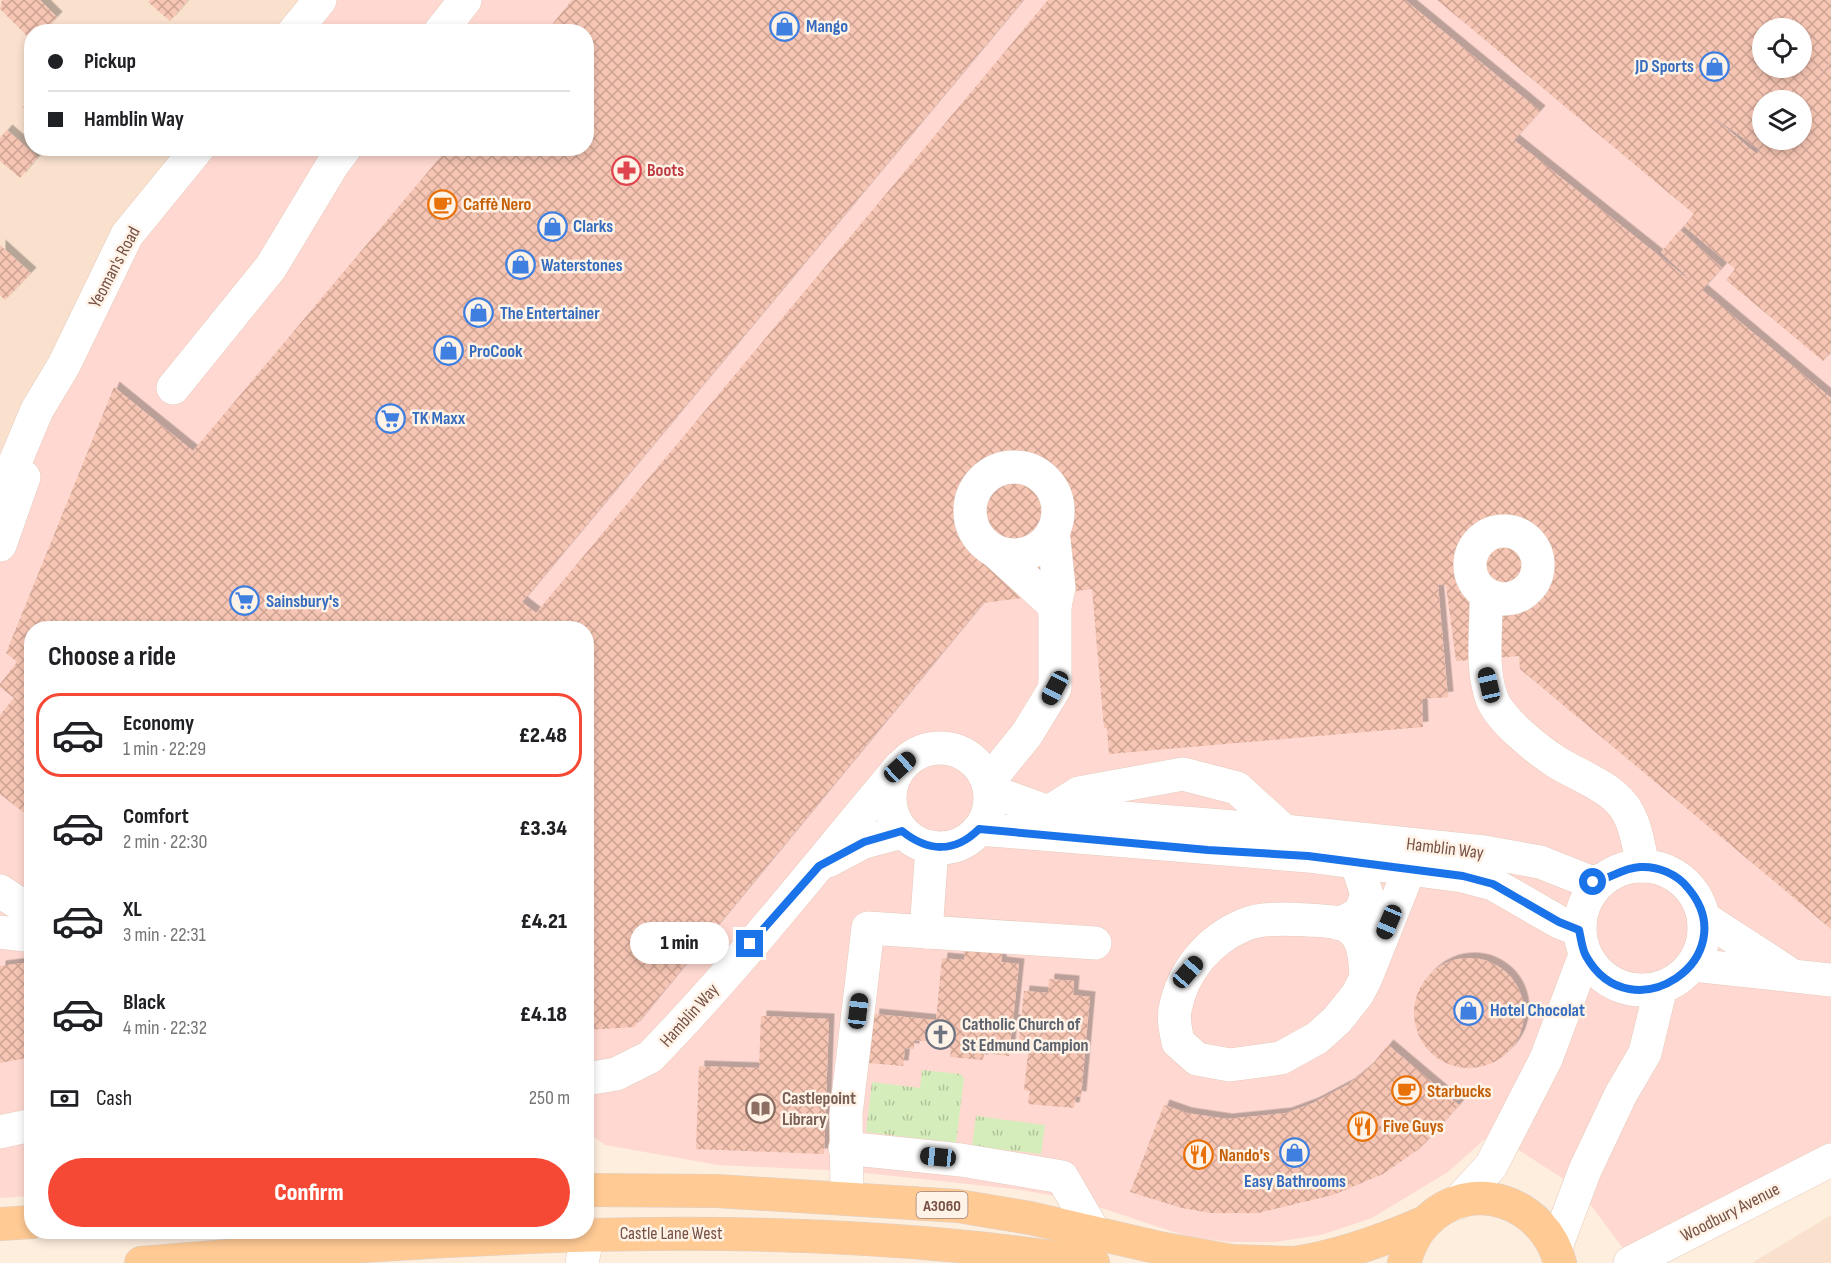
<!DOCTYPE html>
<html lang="en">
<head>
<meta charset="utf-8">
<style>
	body { margin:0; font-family:"Sofia Sans Condensed",sans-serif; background:#f6f6f6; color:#202124; height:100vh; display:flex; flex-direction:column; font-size:22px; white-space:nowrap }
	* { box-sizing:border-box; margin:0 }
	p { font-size:20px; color:#757577 }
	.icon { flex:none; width:33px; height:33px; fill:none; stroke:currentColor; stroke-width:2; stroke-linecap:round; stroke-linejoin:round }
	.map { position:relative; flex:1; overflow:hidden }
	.sheet { position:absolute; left:24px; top:621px; width:570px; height:618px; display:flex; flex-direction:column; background:#fff; border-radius:24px; box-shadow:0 3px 9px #0003 }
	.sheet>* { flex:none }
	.top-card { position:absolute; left:24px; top:24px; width:570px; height:132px; border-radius:24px; box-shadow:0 3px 9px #0003; display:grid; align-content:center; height:132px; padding:0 24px; background:#fff }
	.buttons { position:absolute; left:1752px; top:18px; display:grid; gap:12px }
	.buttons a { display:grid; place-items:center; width:60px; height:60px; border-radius:50%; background:#fff; box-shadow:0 3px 9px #0003; font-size:30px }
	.end { position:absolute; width:27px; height:27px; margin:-14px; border:8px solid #1a73e8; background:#fff; box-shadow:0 0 0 3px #fff }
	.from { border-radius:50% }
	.bubble { position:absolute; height:42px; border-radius:21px; background:#fff; box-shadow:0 3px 9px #0003; font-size:20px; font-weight:800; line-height:42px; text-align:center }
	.car { position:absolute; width:18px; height:36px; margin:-18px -9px; border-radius:8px; box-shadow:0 0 4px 2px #0007; background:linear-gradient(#222 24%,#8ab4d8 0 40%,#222 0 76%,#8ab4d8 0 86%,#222 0) }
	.top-card b { display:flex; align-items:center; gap:21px; height:57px; font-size:22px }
	.top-card b+b { border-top:2px solid #e0e0e0 }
	.top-card i { width:15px; height:15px; background:#202124 }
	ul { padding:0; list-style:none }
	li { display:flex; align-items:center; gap:18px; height:84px; margin:0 12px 9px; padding:0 12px; border:3px solid transparent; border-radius:24px }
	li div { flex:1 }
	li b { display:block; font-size:22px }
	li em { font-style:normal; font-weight:800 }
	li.on { border-color:#f54936 }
	li>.icon { width:54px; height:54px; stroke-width:1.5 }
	h2 { padding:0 24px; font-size:27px; line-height:72px }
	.pay { display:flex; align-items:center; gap:15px; height:66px; padding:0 24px; font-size:22px }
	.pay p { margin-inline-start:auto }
	.action { display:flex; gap:12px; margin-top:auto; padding:12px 24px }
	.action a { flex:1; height:69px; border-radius:36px; background:#f54936; color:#fff; font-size:24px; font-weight:800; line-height:69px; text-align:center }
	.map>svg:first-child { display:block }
</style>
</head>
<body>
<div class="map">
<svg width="1831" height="1263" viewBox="0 0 1831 1263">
	<defs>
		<pattern id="grass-tufts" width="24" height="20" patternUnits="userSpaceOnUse" patternTransform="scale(1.5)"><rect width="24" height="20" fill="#d5edbb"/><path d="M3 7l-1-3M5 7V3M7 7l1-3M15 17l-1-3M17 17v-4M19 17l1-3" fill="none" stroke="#b1c29a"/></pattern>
		<pattern id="building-cross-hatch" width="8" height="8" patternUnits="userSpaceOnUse" patternTransform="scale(1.5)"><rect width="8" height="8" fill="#f6c5b3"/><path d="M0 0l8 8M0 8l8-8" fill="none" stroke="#cca293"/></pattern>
		<filter id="shadow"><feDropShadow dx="5.5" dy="-5.5" stdDeviation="0" flood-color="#0004"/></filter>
	</defs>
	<rect width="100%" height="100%" fill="#feeede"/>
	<g fill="#f9e1ce">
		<polygon points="0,0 320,0 294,31 32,32 32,148 198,149 0,509"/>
		<polygon points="1831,1215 1831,1263 1752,1263"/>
	</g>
	<path fill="#ffd9d1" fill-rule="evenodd" d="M320 0H1831V1160L1633 1262 1579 1189 1503 1140 1485 1139 1448 1172 1372 1218 1321 1235 1275 1242H1231L1189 1237 1074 1199 1014 1189 847 1171 718 1165 605 1145 586 1131V628H32L31 1196 0 1198V545L64 365 198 149 586 148V32L294 31ZM1762 28H1802V68H1762ZM1762 100H1802V140H1762Z"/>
	<g fill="url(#grass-tufts)">
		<polygon points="922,1070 960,1074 964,1078 956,1143 866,1132 872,1082 920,1088"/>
		<polygon points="976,1116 1045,1125 1041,1154 972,1146"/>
	</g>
	<g fill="url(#building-cross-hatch)" fill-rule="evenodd" filter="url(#shadow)">
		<polygon points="2,0 40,0 57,17 43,32 32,32 32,41 0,9"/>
		<polygon points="150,0 188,0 170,21 148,2"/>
		<polygon points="572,0 1023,0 522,602 536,613 1048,0 1405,0 1540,111 1514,140 1697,286 1661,252 1680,230 1722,268 1702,290 1831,398 1831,929 1520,669 1519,656 1456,661 1446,585 1438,585 1448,697 1422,699 1423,727 1109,754 1107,728 1104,728 1092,589 983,603 634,1027 586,1030 586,628 32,628 32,819 0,794 0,715 14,698 0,687 0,684 17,662 6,653 114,387 193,451 448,148 586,148 586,32 546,32"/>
		<path d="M1437 0H1831V61L1814 82 1831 63V352L1823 361 1726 280 1735 269 1684 226 1694 214ZM1762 28H1802V68H1762ZM1762 100H1802V140H1762ZM1714 117 1760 150 1757 154 1749 148Z"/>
		<polygon points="32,97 32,113 23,107"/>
		<polygon points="7,130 38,157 20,178 0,161 0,138"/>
		<polygon points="0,245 31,273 5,300 0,295"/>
		<polygon points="965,947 1003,950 1001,962 1019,964 1013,1020 1021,1021 1024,991 1048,993 1049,979 1074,981 1073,995 1090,997 1081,1097 1076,1096 1074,1108 1028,1104 1030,1091 1024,1090 1029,1044 1019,1043 1020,1027 1012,1026 1009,1056 984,1053 983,1060 950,1057 951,1048 936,1046 936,1042 914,1040 914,1049 905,1048 903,1066 869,1063 874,1014 936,1020 942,958 964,960"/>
		<circle cx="1469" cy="1013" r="55"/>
		<polygon points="32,962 32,1057 0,1063 0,966"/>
		<polygon points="761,1016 829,1019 824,1154 696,1149 699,1066 759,1068"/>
		<polygon points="1388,1045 1459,1105 1419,1149 1383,1174 1333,1195 1258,1213 1211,1213 1182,1208 1130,1192 1164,1105 1187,1113 1227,1119 1286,1113 1313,1103 1349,1084 1371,1066"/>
	</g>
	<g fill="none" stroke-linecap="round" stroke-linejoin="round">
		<defs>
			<g id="minor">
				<polyline points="294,32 320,0"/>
				<polyline points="440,32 465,0"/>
				<polyline points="173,388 271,267 333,164 345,148"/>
				<circle cx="1014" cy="511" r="44"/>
				<polyline points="0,498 37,410 64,365 127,235 198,148"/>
				<circle cx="1504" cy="565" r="34"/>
				<polyline points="0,545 24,477"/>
				<polyline points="996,552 1055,606"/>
				<path d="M1486 594C1487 628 1480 666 1492 699 1500 720 1539 751 1558 763 1581 777 1615 788 1628 813 1637 829 1639 849 1643 866"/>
				<circle cx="940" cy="798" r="50"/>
				<polyline points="988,782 1027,734 1055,688 1055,606 1059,587 1053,531"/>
				<polyline points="990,791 1049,812 1284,831 1484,852 1540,862 1593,883 1601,880"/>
				<polyline points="1049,812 1079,793 1183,774 1237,788 1284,831"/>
				<polyline points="979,829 1308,856 1463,876 1493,884 1559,922 1579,930"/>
				<polyline points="828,861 864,842 902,832"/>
				<circle cx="1642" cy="928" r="62"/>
				<polyline points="0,891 32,912"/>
				<polyline points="1704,918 1787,972"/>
				<polyline points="1340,924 1360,913 1367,895 1357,864"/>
				<polyline points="0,932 32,936"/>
				<polyline points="926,932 932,847"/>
				<polyline points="1693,965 1831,980"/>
				<path d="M1366 978C1365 962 1365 941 1352 930 1341 920 1322 921 1308 920 1290 919 1261 917 1244 925 1208 940 1182 972 1175 1010 1173 1020 1176 1032 1178 1042L1197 1059 1230 1065 1281 1058 1317 1038 1337 1020 1357 995 1366 978 1409 870"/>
				<path d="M586 1079 616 1074 650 1057C739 966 818 864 900 767"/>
				<polyline points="0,1132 32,1125"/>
				<polyline points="845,1148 961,1160 1062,1177 1094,1232"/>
				<polyline points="847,1197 846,1114 868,928 1095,943"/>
				<polyline points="1457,1203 1491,1166 1546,1059 1585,955"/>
				<polyline points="1556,1247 1585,1170 1621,1094 1645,1053 1661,987"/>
				<polyline points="582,1263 588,1233"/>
				<polyline points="1630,1263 1831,1160"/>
			</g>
			<g id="major">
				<polyline points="586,1190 717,1191 958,1206 1030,1218 1164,1249 1232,1261 1293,1263"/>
				<polyline points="0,1224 32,1222"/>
				<path d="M141 1263C458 1237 777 1213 1093 1263"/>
				<path d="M1294 1263C1340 1256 1382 1241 1425 1222"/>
				<path d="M1404 1263C1409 1248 1414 1234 1426 1222 1472 1175 1545 1203 1560 1263"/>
			</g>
		</defs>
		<use href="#minor" stroke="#e5cabc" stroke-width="34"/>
		<use href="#major" stroke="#dbd2ce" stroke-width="34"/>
		<use href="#minor" stroke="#fff" stroke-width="33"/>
		<use href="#major" stroke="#ffca94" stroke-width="33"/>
	</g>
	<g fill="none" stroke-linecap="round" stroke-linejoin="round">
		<path stroke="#1a73e8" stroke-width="8" d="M750 944 819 866 864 842 902 831C928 852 955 853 979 829L1208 850 1308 856 1463 876 1493 884 1559 922 1579 930C1581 938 1582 949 1586 956 1631 1036 1747 958 1688 888 1677 874 1658 866 1640 867 1622 868 1610 879 1593 882"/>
	</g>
	<defs>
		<symbol id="shop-ring" viewBox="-11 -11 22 22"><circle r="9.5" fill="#fff2e6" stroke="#3f7fe0" stroke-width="1.5"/><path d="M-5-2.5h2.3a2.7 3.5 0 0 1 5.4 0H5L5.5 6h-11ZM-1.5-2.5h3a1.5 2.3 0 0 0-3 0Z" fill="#3f7fe0"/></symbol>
		<symbol id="pharmacy-ring" viewBox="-11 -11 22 22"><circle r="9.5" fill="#fff2e6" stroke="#e0444e" stroke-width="1.5"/><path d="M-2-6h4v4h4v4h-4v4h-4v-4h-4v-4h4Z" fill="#e0444e"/></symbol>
		<symbol id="cafe-ring" viewBox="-11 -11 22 22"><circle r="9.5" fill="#fff2e6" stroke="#e8710a" stroke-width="1.5"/><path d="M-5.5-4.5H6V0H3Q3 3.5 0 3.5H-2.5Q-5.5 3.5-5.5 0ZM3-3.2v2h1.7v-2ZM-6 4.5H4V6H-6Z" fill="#e8710a"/></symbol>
		<symbol id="supermarket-ring" viewBox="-11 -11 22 22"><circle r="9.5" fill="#fff2e6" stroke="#3f7fe0" stroke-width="1.5"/><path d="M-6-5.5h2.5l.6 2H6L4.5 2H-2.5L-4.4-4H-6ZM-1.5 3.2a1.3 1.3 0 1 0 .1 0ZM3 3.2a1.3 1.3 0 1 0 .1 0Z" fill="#3f7fe0"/></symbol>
		<symbol id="church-ring" viewBox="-11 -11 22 22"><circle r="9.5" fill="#fff2e6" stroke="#6b7280" stroke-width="1.5"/><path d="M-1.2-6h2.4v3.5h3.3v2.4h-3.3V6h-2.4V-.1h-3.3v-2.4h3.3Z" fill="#6b7280"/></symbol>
		<symbol id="library-ring" viewBox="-11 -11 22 22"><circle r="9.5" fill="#fff2e6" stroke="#8d6e63" stroke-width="1.5"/><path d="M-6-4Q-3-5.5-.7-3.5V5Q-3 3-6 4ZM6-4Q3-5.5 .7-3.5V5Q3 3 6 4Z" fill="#8d6e63"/></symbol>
		<symbol id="restaurant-ring" viewBox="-11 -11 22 22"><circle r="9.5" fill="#fff2e6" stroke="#e8710a" stroke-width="1.5"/><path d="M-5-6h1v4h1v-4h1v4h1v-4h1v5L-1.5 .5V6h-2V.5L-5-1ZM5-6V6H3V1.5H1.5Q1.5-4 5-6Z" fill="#e8710a"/></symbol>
	</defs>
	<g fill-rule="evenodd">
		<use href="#shop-ring" x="768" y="10" width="33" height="33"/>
		<use href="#shop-ring" x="1698" y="50" width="33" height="33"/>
		<use href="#pharmacy-ring" x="610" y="154" width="33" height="33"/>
		<use href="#cafe-ring" x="426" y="188" width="33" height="33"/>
		<use href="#shop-ring" x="536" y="210" width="33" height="33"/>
		<use href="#shop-ring" x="504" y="248" width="33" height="33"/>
		<use href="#shop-ring" x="462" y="296" width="33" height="33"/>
		<use href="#shop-ring" x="432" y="334" width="33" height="33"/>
		<use href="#supermarket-ring" x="374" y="402" width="33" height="33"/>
		<use href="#supermarket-ring" x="228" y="584" width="33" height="33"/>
		<use href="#shop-ring" x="1452" y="994" width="33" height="33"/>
		<use href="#church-ring" x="924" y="1018" width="33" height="33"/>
		<use href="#cafe-ring" x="1390" y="1074" width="33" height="33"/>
		<use href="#library-ring" x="744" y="1092" width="33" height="33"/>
		<use href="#restaurant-ring" x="1346" y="1110" width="33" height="33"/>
		<use href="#shop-ring" x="1278" y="1136" width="33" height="33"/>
		<use href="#restaurant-ring" x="1182" y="1138" width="33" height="33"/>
	</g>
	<g text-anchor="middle" stroke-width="5" stroke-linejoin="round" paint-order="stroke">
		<rect fill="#fff2e6" stroke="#9f8175" stroke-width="1.5" x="916.5" y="1192" width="51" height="26" rx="4.5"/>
		<g font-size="16" font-weight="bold" fill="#765044">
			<text x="942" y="1211">A3060</text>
		</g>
		<g font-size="18" font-weight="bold" fill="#366cbe" stroke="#fff2e6" text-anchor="start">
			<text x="806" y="32">Mango</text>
			<text x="1694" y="72" text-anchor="end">JD Sports</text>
			<text x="573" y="232">Clarks</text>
			<text x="541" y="271">Waterstones</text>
			<text x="500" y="319">The Entertainer</text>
			<text x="469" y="357">ProCook</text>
			<text x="412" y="424">TK Maxx</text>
			<text x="266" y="607">Sainsbury's</text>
			<text x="1490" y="1016">Hotel Chocolat</text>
			<text x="1295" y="1187" text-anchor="middle">Easy Bathrooms</text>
		</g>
		<g font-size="18" font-weight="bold" fill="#be3a42" stroke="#fff2e6" text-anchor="start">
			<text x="647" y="176">Boots</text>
		</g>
		<g font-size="18" font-weight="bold" fill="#c56008" stroke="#fff2e6" text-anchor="start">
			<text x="463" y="210">Caffè Nero</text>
			<text x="1427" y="1097">Starbucks</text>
			<text x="1383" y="1132">Five Guys</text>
			<text x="1219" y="1161">Nando's</text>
		</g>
		<g font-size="18" fill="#765044" stroke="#fff2e6">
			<text transform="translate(114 267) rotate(-62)" y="6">Yeoman's Road</text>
			<text transform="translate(1445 848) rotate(7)" y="6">Hamblin Way</text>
			<text transform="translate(689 1015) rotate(-48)" y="6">Hamblin Way</text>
			<text transform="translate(1730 1212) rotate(-27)" y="6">Woodbury Avenue</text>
			<text x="671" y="1239">Castle Lane West</text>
		</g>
		<g font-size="18" font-weight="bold" fill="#5b616d" stroke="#fff2e6" text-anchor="start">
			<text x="962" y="1030">Catholic Church of<tspan x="962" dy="21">St Edmund Campion</tspan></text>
		</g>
		<g font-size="18" font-weight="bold" fill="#785e54" stroke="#fff2e6" text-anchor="start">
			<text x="782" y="1104">Castlepoint<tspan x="782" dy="21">Library</tspan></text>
		</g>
	</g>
</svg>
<div class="buttons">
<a><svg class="icon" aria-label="locate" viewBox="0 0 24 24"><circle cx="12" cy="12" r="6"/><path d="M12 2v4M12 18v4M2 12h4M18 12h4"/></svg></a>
<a><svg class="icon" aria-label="layers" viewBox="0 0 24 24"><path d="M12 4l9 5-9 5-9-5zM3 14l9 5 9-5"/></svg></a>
</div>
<i class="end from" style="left:1593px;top:882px"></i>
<i class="end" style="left:750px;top:944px"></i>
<div class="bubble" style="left:630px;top:922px;width:99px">1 min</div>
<i class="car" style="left:1489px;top:685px;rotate:347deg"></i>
<i class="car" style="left:1055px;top:688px;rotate:208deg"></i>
<i class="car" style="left:900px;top:767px;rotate:48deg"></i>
<i class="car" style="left:1389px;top:922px;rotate:203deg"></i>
<i class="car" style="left:1188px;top:972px;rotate:41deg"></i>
<i class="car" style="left:858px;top:1011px;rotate:7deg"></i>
<i class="car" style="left:938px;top:1157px;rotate:276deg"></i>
<div class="top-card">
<b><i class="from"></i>Pickup</b>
<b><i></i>Hamblin Way</b>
</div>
<section class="sheet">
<h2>Choose a ride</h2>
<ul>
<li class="on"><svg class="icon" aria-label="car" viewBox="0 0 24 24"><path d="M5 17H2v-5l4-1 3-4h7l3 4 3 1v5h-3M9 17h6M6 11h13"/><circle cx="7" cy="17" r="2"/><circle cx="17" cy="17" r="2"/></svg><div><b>Economy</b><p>1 min · 22:29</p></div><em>£2.48</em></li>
<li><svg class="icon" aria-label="car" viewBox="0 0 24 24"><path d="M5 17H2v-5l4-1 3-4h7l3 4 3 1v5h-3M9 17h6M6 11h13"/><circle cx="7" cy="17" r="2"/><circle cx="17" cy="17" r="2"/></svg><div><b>Comfort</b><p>2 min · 22:30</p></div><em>£3.34</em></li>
<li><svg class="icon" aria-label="car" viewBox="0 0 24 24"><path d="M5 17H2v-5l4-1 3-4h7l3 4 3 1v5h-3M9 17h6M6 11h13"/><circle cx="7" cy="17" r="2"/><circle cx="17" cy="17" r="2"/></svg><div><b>XL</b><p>3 min · 22:31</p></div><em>£4.21</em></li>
<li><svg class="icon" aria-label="car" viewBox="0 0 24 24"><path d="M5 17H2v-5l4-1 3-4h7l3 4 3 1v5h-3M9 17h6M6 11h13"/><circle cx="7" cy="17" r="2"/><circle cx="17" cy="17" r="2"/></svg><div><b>Black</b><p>4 min · 22:32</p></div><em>£4.18</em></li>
</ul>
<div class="pay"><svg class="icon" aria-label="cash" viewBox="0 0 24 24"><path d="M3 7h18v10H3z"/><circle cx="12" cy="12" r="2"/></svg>Cash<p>250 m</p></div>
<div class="action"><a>Confirm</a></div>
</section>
</div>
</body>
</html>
